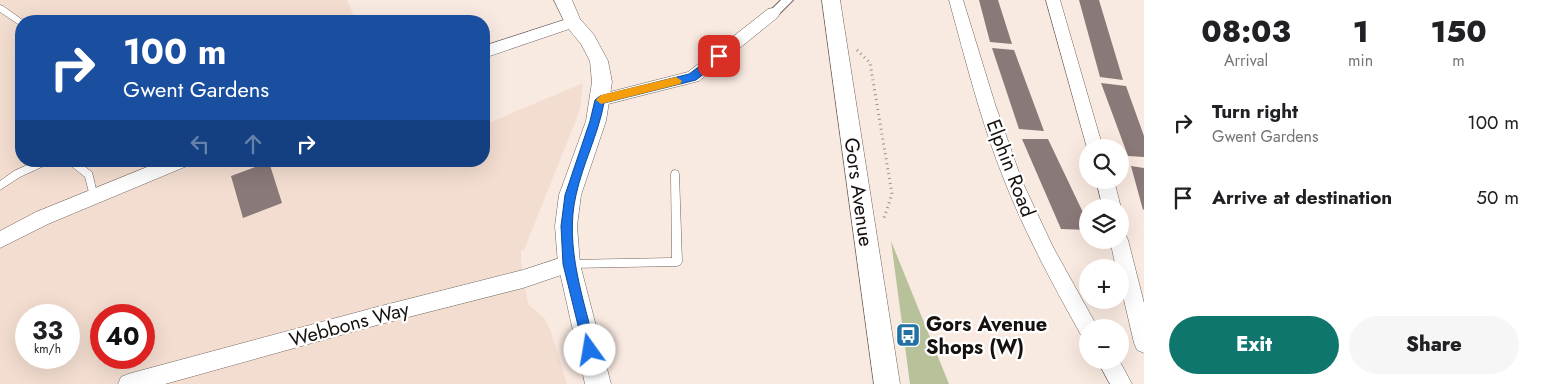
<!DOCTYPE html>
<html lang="en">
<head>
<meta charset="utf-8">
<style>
	:root { --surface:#fff; --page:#f6f6f6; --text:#202124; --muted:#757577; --accent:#0f766e }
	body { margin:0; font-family:Jost,sans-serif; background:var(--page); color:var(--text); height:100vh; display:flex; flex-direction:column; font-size:19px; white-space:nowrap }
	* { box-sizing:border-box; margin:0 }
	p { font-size:16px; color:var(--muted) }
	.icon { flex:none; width:28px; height:28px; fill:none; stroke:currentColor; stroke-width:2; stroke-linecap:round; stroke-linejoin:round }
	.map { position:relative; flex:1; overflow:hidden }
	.details { display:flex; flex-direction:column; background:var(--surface); width:400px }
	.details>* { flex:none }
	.hud { position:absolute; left:15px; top:15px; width:475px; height:152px; border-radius:20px; box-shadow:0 5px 20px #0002; background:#1a4fa0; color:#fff; overflow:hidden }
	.buttons { position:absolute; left:1079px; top:139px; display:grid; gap:10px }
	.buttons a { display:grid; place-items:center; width:50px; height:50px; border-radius:50%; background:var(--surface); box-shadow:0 5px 20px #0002; font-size:25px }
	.speed { position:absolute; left:15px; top:304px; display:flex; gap:10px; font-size:25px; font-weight:700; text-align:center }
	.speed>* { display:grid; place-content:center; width:65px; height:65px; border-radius:50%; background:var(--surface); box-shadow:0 5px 20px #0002; line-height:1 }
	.speed small { font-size:12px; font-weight:400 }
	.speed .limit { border:8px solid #d22; background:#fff; color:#111 }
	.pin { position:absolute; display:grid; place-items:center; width:42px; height:42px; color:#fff; margin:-21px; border-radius:10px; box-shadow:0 2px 8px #0006 }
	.me { position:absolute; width:55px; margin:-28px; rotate:347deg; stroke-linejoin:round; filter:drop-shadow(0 0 4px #0008) }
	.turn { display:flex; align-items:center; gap:18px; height:105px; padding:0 25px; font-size:22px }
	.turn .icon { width:65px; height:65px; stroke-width:2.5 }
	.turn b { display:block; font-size:35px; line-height:42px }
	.lanes { display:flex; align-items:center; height:48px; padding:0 25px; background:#0003; justify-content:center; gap:25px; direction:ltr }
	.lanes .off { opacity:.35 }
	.eta { display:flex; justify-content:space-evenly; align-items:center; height:85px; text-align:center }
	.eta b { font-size:30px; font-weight:800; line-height:35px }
	.action { display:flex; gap:10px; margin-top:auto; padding:10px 25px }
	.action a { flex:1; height:58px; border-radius:30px; background:var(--accent); color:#fff; font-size:20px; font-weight:800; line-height:58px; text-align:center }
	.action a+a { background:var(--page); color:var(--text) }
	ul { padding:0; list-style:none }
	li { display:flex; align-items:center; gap:15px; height:75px; padding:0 25px }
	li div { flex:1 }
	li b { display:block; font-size:19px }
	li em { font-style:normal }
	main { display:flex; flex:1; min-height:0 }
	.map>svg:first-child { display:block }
	.built { fill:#f3ddd0; fill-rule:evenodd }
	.green { fill:#b7c19a }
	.building { fill:#8a7979 }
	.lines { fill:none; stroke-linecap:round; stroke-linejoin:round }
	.service-casing { stroke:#70635b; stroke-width:1 }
	.pedestrian-casing { stroke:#70635b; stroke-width:2 }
	.minor-casing { stroke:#70635b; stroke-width:1 }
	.tertiary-casing { stroke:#70635b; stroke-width:1 }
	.path { stroke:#9a8f89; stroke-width:3; stroke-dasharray:1 4; stroke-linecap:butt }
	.service { fill:#fff; fill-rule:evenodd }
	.pedestrian { fill:#fff; fill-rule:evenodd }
	.minor { fill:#fff; fill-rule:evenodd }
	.tertiary { fill:#fff; fill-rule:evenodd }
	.route { fill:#1a73e8; stroke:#114b97 }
	.slow { fill:#f59e0b }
	.labels { text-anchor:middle; stroke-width:4.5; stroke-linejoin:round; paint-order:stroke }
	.street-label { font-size:20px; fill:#16110e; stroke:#fff }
	.poi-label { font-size:20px; font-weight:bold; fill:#16110e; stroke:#fff; text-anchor:start }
</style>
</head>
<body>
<main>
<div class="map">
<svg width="1144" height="384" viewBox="0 0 1144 384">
	<rect width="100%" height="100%" fill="#f9eae1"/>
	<path class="built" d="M0,0H347L356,21H21V161H484V125L583,83L580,110L524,250L521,251V260L528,304L545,319L551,332L567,384H0ZM26,315H69V358H26ZM101,315H144V358H101Z"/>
	<path class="green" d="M891,241L949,384H910Z"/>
	<path class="building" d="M979,0H998L1012,44L990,42Z
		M1079,0H1099L1123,80L1100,77Z
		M992,48L1014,50L1044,131L1019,129Z
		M1101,83L1126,86L1144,136V157L1128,156Z
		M1022,139H1048L1088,223V230L1061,229Z
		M269,162L282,203L243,218L231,176Z
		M1131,166L1144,168V209L1143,210Z"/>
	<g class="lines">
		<defs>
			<path id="service" d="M0,5L3,6L24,21H21V25L18,24L0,12Z
				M36,161H49L48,164L20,177L0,190V181L14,171Z
				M59,161H77L92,172L98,197L97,200L94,201L91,200L85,177L70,165L60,164Z
				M675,170L678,171L679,174L682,262L680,265L677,266L570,268L567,267L565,264L567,261L570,260L672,258L671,174L672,171Z"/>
			<path id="pedestrian" d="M781,0H793L777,16H769L768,13Z"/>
			<path id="minor" d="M949,0H963L995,104L1022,181L1053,247L1098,328H1088V337L1081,335C1053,285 1026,235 1005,182C981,123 966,61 949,0Z
				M1046,0H1060L1103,148H1088V150L1087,148Z
				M773,8L778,9L780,13L778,17L699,81L600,106L594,104L592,100L594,96L688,72L768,9Z
				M573,17L578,18L580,22L578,26L484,58V46Z
				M162,161H189L187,166L48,224L0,248V231L36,212Z
				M1096,180H1114L1121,208L1120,210V208H1103Z
				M1120,232L1125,234L1128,240L1144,303V353L1137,350L1134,343L1120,283V268H1116L1110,240H1120Z
				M569,255L576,258L578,264L576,270L523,288L377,325L165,384H118L121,377L128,374L377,307L523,270Z
				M1097,360H1119L1132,384H1110Z"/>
			<path id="tertiary" d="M554,0H572L580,19L594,35L608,61L612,82L606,121L581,195L577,226L580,264L611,384H585L558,264L555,226L559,195L586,121L592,82L590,61L581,44L567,27Z
				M822,0H840L900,384H874Z"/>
		</defs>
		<use href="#service" class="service-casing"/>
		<use href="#pedestrian" class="pedestrian-casing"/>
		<use href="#minor" class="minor-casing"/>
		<use href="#tertiary" class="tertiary-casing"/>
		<path class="path" d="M857,50L870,63L892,194L884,218"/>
		<use href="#service" class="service"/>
		<use href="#pedestrian" class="pedestrian"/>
		<use href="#minor" class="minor"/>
		<use href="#tertiary" class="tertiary"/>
	</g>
	<path class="route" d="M719,52L723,53V59L696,80L604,103C598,135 583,163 576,195C564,246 584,300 596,350L594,354L590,356L585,354L563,264L561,226L565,195L590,121L595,100L600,96L689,74Z"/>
	<path class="slow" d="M676,77L682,81L680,84L601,104L596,100L601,95Z"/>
	<defs>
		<symbol id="bus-square" viewBox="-11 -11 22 22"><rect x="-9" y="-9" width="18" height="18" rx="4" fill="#2271a3" stroke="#fff"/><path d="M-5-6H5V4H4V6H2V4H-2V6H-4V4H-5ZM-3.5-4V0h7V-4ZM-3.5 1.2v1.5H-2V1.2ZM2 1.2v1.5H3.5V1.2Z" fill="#fff"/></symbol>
	</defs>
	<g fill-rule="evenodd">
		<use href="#bus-square" x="894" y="321" width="28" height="28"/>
	</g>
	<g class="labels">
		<g class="street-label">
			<text transform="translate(1011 168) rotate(69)" y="7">Elphin Road</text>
			<text transform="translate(859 192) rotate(82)" y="7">Gors Avenue</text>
			<text transform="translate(349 324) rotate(-15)" y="7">Webbons Way</text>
		</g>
		<g class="poi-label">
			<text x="926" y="331">Gors Avenue<tspan x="926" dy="23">Shops (W)</tspan></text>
		</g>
	</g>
</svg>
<div class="buttons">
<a><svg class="icon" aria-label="search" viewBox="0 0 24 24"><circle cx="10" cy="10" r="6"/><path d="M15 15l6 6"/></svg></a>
<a><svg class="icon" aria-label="layers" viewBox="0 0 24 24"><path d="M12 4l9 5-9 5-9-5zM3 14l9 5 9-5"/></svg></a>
<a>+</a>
<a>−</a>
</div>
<div class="speed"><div>33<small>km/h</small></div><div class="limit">40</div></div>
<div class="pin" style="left:719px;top:56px;background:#d93025"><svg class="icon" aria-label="arrive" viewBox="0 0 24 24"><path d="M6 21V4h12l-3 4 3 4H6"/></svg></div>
<svg class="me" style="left:590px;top:350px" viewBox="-20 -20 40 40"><circle r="19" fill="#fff"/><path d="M0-13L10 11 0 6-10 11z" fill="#1a73e8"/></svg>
<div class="hud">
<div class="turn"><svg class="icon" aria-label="right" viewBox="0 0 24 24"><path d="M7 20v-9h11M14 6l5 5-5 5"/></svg><div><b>100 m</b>Gwent Gardens</div></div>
<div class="lanes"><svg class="icon off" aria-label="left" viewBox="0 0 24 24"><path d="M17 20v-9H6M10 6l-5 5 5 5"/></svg><svg class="icon off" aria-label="ahead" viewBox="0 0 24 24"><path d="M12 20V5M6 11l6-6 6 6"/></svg><svg class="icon" aria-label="right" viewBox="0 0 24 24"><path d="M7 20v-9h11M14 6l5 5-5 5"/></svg></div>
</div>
</div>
<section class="details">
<div class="eta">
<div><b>08:03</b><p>Arrival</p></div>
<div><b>1</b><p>min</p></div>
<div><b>150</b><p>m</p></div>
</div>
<ul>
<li><svg class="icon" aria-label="right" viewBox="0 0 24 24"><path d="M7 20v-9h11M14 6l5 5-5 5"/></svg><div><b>Turn right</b><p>Gwent Gardens</p></div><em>100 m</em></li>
<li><svg class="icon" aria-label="arrive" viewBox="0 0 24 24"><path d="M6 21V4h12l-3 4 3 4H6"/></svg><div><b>Arrive at destination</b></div><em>50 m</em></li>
</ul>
<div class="action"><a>Exit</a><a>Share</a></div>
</section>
</main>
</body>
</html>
